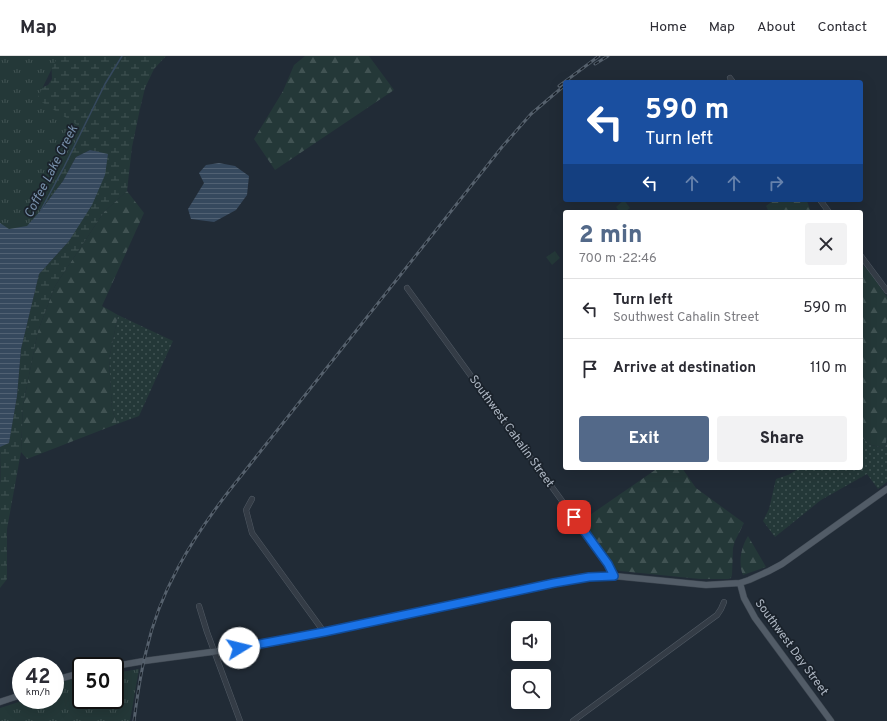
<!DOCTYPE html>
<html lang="en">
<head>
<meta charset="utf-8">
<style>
	:root { --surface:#fff; --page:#f2f2f3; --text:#2b2b33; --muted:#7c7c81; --line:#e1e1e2; --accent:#536989 }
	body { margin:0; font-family:Overpass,sans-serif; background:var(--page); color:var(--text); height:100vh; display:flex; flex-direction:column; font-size:15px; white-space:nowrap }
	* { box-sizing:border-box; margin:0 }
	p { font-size:13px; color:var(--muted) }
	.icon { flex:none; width:22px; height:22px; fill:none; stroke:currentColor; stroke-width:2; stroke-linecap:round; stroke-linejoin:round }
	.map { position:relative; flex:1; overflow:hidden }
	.panel { position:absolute; left:563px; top:154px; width:300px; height:260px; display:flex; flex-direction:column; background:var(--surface); border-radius:4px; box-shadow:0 4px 16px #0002 }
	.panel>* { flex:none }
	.guide { position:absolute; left:563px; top:24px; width:300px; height:122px; border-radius:4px; box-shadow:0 4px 16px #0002; background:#1a4fa0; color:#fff; overflow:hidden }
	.controls { position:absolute; left:511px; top:565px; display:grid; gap:8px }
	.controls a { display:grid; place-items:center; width:40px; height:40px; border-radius:4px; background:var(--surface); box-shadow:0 4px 16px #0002; font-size:20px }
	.speed { position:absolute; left:12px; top:601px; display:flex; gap:8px; font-size:20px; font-weight:700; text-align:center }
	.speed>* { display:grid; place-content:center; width:52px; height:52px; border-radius:50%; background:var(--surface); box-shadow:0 4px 16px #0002; line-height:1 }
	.speed small { font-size:10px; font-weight:400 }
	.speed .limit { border:2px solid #111; border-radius:6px; background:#fff; color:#111 }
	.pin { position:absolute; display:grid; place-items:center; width:34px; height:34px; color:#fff; margin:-17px; border-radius:8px; box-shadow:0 2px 6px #0006 }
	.me { position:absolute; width:44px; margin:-22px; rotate:81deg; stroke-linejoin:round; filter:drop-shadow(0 0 3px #0008) }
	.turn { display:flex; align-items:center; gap:14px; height:84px; padding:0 16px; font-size:18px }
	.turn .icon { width:52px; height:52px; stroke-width:2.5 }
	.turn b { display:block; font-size:28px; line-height:34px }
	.lanes { display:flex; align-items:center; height:38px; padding:0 16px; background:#0003; justify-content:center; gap:20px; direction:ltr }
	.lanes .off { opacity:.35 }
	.round { display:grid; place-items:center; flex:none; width:42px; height:42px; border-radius:4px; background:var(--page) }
	.headline { display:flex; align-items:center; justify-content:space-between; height:68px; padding:0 16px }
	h1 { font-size:24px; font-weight:800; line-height:30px; color:var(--accent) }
	.primary-button { display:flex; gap:8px; margin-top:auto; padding:8px 16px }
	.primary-button a { flex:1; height:46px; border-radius:4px; background:var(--accent); color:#fff; font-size:16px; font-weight:800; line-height:46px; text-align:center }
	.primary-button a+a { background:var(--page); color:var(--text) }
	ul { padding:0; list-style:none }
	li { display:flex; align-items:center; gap:12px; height:60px; padding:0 16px; border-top:1px solid var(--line) }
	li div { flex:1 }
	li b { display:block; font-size:15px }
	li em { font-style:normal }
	header { display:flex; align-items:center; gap:24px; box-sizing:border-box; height:56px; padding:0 20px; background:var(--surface); border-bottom:1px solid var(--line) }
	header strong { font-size:19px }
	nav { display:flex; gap:22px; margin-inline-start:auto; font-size:14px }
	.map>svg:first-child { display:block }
	.grass { fill:url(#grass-dots) }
	.forest { fill:url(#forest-firs) }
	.wetland { fill:url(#wetland-marsh) }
	.park { fill:url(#park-tufts) }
	.pitch { fill:#243838 }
	.water { fill:url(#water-rules) }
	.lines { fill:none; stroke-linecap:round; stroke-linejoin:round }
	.stream { stroke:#36495e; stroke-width:1.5 }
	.minor-casing { stroke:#515a64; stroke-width:6 }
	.major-casing { stroke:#3d4650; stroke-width:7 }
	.minor { stroke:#343c46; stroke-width:5 }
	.major { stroke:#525c67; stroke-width:6 }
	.rail-casing { stroke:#56616d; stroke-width:3 }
	.rail { stroke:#1a222b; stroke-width:1.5; stroke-dasharray:4.5; stroke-linecap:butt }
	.route-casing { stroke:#114b97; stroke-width:10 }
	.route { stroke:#1a73e8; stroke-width:7 }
	.labels { text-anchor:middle; stroke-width:3.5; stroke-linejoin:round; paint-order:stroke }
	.street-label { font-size:12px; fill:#aeb7c3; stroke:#1a222b }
	.water-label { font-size:13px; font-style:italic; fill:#778faa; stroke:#1a222b }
</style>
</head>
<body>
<header>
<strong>Map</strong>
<nav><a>Home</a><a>Map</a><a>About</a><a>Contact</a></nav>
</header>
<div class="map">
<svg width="887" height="665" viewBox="0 0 887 665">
	<defs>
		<pattern id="grass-dots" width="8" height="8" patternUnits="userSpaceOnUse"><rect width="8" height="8" fill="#243838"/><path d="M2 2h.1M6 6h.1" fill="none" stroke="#415353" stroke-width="1.8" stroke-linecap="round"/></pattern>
		<pattern id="forest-firs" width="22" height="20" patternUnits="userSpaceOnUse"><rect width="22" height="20" fill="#243838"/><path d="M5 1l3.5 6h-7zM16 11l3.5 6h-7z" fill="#415353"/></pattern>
		<pattern id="wetland-marsh" width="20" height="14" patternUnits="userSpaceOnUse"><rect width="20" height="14" fill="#243838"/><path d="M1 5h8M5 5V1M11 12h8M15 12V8" fill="none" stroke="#415353"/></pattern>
		<pattern id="park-tufts" width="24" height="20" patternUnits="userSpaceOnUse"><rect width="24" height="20" fill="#243838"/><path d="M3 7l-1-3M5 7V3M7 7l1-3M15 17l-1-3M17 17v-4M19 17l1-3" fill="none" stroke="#415353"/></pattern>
		<pattern id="water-rules" width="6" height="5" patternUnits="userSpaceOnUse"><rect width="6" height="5" fill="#36495e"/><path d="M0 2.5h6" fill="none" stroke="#516173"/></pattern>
	</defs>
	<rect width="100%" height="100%" fill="#212b36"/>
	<path class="grass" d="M118,259L173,285L139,360L117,368L112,353L109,303Z
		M887,379V426L878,433L867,418L821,444L775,481L763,465L769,453L776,423L788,419L800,412H861V381L871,389L885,392Z"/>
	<path class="forest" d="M305,0H369L394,34L275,114L254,83L283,35L294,9Z
		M127,135L144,157L102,250L118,259L109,303L112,353L117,368L27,403L21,396L23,349L38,275L55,230L104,156Z
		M774,144H808L807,145L811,156H769L766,150Z
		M861,209L865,211L870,216L887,241V379L885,392L871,389L861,381Z
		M658,412H682L696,432L744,467L735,485L733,492L732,519L731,522L728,523H700L620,515L615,513L587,473V461Z
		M748,480L766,511L743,519C738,507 741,491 748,480Z"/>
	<path class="wetland" d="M0,0L29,37L48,29L52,23L51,0H166L154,13L145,32L140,53L132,91L127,135L104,156L55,230L38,275L23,349L21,396L7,473V523L0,532V429C1,416 0,403 0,391L9,386L17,340L21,293L39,218L69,185L108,99L90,94L76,101L63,125L41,154Z"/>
	<path class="park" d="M0,0H58L37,43L82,72L57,125L34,166L0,248Z
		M139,613L135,636L130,665H0V652L25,644H55V633L56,632L55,631V626L81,622V644H115V617Z"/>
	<path class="pitch" d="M624,144L630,152L625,156H620L616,151Z
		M555,195L560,202L552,209L546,201Z"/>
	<path class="water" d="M90,94L108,98L105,119L92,149L69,185L39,218L21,293L17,340L9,387L0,391V167L9,173L27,170L41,154L63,125L76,101Z
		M219,107L235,110L249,120L247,139L236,154L214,166L191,163L188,153L204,127L199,117L206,109Z"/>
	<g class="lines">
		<path class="stream" d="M41,154L64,111L105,28L122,0"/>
		<defs>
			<path id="minor" d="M730,22L733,26
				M820,144L829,156
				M861,200L887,235
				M407,232L608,508L614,520
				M252,443L246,454L252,477L324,576
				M199,550L207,576L240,665
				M573,665L717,559L721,553L724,546"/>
			<path id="major" d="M740,527L744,542L755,562L831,665
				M115,610L144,605L249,591L293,583L577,523L600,521L614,520L706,529L740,527L749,524L769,515L782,508L887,433
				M55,624L81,617
				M0,646L21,639"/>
		</defs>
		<use href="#minor" class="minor-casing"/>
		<use href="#major" class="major-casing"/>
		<use href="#minor" class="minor"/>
		<use href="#major" class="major"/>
		<defs>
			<path id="rail" d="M595,8L608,0
				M559,30L599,0
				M134,665C137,642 140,619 146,596C159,536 191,484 229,435L502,91L531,58L565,29"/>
		</defs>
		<use href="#rail" class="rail-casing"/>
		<use href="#rail" class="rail"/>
	</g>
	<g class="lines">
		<defs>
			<path id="route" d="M239,592L324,576L554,527L589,521L614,520L608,508L574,461"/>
		</defs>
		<use href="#route" class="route-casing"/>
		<use href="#route" class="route"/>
	</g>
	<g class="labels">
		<g class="street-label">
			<text transform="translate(512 375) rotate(54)" y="4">Southwest Cahalin Street</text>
			<text transform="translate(792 591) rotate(54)" y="4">Southwest Day Street</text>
		</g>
		<g class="water-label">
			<text transform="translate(50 115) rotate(-63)" y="5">Coffee Lake Creek</text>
		</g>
	</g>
</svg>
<div class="controls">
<a><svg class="icon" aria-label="sound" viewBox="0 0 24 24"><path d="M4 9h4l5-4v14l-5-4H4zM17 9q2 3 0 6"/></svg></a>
<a><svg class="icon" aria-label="search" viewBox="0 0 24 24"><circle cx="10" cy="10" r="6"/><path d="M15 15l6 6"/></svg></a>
</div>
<div class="speed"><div>42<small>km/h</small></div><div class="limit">50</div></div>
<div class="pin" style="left:574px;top:461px;background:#d93025"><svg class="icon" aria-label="arrive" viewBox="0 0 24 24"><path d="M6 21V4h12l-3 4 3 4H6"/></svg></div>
<svg class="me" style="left:239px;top:592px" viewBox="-20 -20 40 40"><circle r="19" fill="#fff"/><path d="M0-13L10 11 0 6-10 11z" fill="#1a73e8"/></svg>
<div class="guide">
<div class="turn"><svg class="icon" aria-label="left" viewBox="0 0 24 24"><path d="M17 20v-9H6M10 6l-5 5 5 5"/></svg><div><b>590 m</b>Turn left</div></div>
<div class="lanes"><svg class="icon" aria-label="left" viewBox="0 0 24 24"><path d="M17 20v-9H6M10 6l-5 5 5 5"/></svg><svg class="icon off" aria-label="ahead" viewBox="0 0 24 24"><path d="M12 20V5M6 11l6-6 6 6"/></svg><svg class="icon off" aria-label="ahead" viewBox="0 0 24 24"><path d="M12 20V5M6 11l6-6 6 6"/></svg><svg class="icon off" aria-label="right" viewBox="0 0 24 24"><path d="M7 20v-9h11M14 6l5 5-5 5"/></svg></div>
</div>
<section class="panel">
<div class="headline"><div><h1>2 min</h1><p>700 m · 22:46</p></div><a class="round"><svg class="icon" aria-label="close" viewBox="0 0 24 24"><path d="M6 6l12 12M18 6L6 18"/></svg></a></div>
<ul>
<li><svg class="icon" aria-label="left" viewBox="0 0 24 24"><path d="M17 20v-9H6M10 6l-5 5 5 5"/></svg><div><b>Turn left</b><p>Southwest Cahalin Street</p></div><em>590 m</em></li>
<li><svg class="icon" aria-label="arrive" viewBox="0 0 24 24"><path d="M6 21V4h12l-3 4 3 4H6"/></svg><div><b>Arrive at destination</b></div><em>110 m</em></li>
</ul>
<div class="primary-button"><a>Exit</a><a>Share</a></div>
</section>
</div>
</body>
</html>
